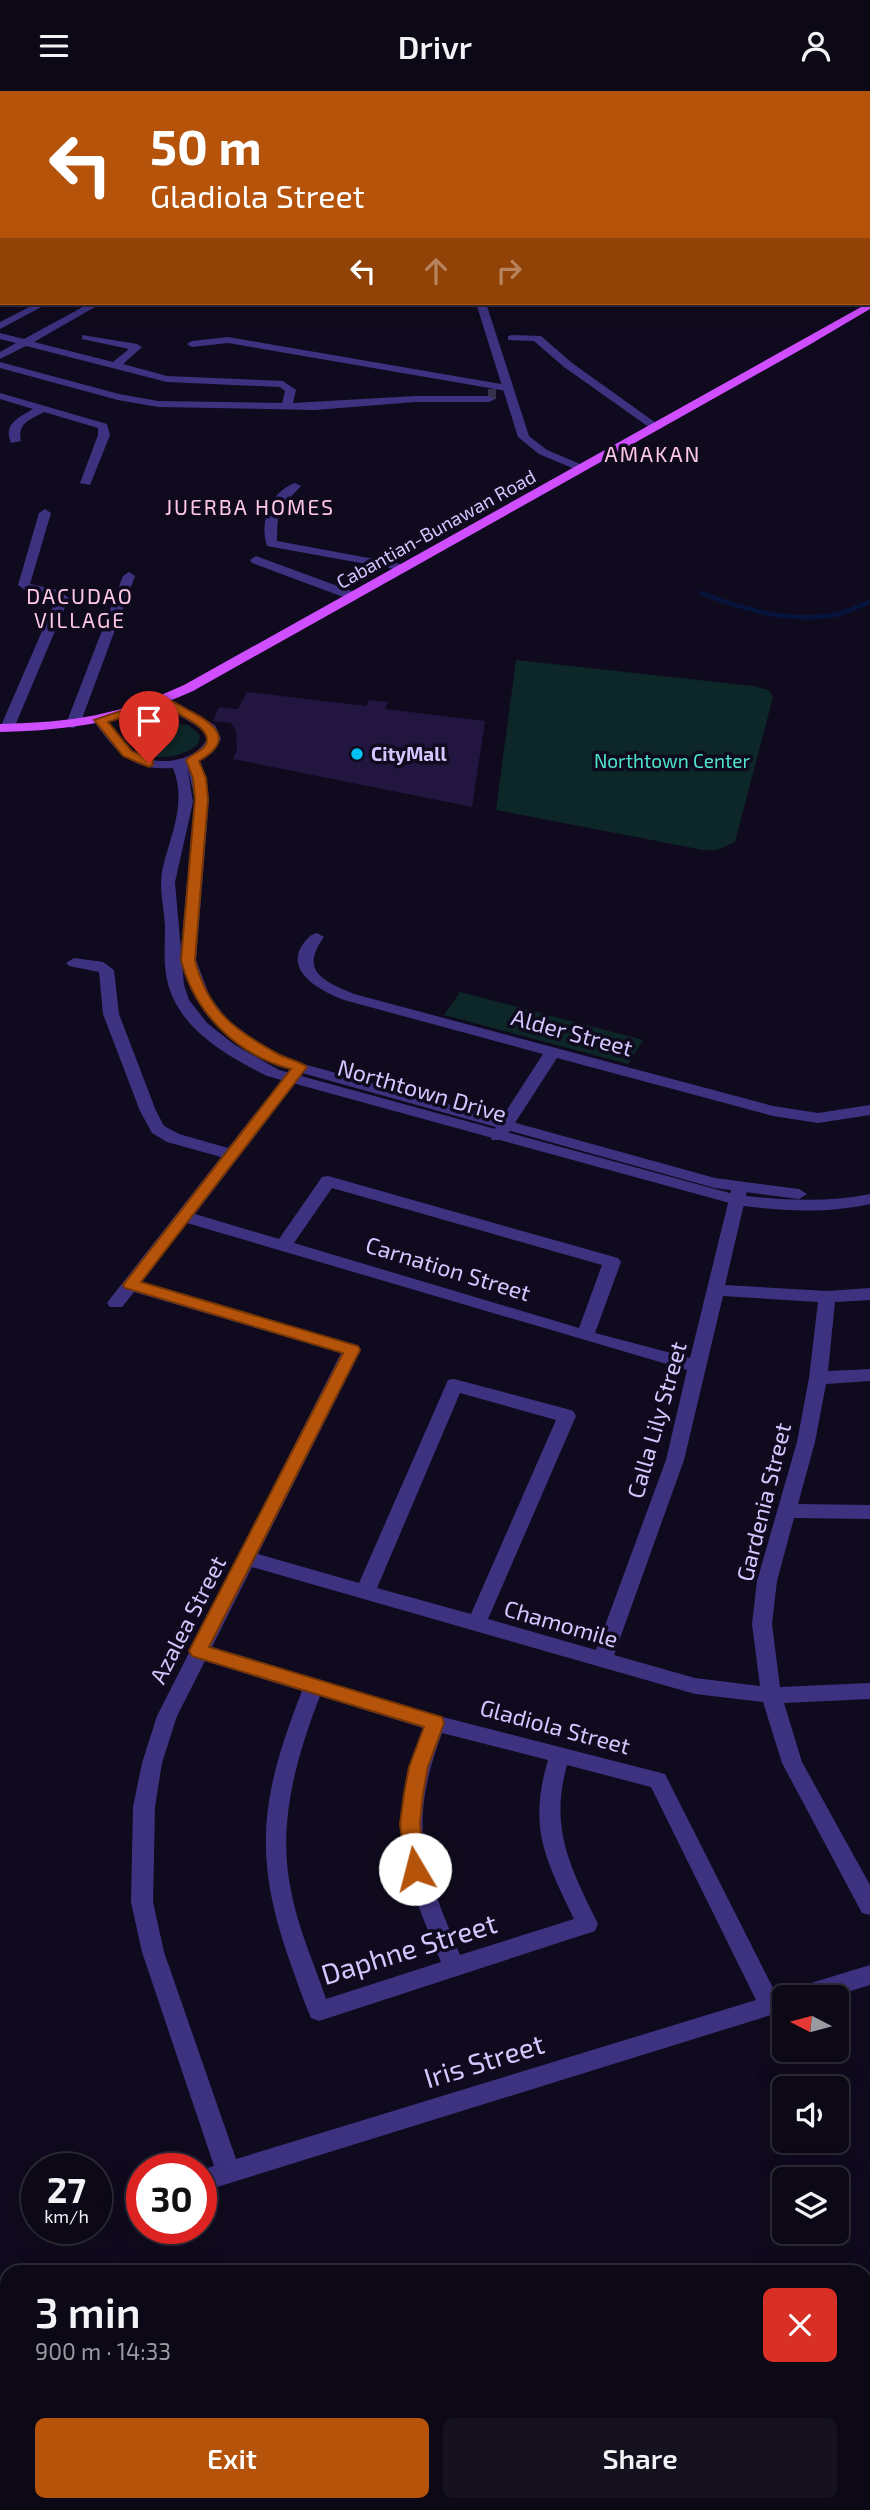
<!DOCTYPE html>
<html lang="en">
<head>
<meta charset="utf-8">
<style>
	:root { --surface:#0c0816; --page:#15111f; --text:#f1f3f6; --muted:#9a9aa1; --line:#2c2935; --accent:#b45309 }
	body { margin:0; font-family:"Exo 2",sans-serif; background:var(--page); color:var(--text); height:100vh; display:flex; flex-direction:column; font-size:26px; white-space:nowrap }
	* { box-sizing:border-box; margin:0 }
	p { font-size:23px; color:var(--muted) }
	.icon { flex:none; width:38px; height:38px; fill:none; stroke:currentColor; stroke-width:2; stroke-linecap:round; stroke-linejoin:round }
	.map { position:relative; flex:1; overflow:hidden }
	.drawer { position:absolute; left:0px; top:2174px; width:872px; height:247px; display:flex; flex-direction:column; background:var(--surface); border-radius:21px 21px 0 0; box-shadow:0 7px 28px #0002,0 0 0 2px var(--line) }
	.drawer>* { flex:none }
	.top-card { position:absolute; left:0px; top:0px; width:872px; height:214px; box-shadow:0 7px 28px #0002,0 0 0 2px var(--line); background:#b45309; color:#fff; overflow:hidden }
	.needle { width:46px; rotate:276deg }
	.controls { position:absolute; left:772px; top:1894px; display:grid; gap:14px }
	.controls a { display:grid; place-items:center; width:77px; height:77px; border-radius:10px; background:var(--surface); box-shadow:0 7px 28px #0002,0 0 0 2px var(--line); font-size:35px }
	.speed { position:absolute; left:21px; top:2062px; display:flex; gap:14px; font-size:35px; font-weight:700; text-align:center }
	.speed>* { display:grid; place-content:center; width:91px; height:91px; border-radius:50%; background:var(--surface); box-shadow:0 7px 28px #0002,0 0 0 2px var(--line); line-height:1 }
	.speed small { font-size:18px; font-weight:400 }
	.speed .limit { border:10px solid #d22; background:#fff; color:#111 }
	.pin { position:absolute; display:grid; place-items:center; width:60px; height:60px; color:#fff; margin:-72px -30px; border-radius:50% 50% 50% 0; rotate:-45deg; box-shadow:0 0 7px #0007 }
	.pin .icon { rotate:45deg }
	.me { position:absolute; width:77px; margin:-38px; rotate:352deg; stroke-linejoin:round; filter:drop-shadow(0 0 5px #0008) }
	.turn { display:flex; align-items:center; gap:24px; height:147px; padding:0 35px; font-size:32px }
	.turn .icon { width:91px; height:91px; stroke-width:2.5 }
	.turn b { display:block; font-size:49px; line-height:60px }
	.lanes { display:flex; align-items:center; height:66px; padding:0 35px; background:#0003; justify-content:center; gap:35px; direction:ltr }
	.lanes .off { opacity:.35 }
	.round { display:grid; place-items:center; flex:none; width:74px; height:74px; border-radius:10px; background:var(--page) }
	.overview { display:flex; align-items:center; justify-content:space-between; height:119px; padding:0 35px }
	h1 { font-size:42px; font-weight:600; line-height:52px }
	.primary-button { display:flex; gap:14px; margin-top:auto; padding:14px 35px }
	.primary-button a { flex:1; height:80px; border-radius:10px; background:var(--accent); color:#fff; font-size:28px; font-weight:600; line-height:80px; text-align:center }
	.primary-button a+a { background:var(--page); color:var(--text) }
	header { display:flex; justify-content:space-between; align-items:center; height:91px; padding:0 35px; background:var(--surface); font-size:32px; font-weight:600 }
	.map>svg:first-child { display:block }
	.green { fill:#0d2628 }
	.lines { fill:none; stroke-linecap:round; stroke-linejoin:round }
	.stream { stroke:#06143c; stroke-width:4.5 }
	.building { fill:#221540 }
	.minor-tunnel { stroke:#37304b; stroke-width:10; stroke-dasharray:10 5; stroke-linecap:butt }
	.minor { fill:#3d3280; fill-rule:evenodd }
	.tertiary { fill:#3d3280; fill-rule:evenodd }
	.primary { fill:#cf4eff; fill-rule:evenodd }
	.route { fill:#b45309; stroke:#753606; stroke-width:2 }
	.poi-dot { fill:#00c1f2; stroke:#100a1e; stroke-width:2.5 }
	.labels { text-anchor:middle; stroke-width:7; stroke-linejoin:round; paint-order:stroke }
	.far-street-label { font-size:19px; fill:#d3c7ff; stroke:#100a1e }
	.far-poi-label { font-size:19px; font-weight:bold; fill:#d3c7ff; stroke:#100a1e; text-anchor:start }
	.far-park-label { font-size:19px; fill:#4ce6cf; stroke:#100a1e }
	.far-quarter-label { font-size:21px; letter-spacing:2px; fill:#ffc9e6; stroke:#100a1e }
	.far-neighbourhood-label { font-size:21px; letter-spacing:2px; fill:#ffc9e6; stroke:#100a1e }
	.street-label { font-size:23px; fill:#d3c7ff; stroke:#100a1e }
	.near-street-label { font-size:28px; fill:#d3c7ff; stroke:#100a1e }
</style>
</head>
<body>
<header><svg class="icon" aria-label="menu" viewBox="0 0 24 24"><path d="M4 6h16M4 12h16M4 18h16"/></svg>Drivr<svg class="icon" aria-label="person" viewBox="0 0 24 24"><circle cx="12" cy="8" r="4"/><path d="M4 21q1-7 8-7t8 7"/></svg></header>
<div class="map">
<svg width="870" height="2419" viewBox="0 0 870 2419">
	<rect width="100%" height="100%" fill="#100a1e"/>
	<path class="green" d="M516,569L753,595L769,599L773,606L735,751L717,759H703L496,719Z
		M166,632L188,634L200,644L199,652C185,668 141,674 135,649L145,637Z
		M460,901L643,949L628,973L444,924Z"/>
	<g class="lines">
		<path class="stream" d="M701,502C742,518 789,532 834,524C846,522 858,515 870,511"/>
	</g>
	<path class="building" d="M247,601L366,615L369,609L388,611L385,618L485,630L472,716L233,668L237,658L236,640L231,632L213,630L219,616L238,618Z"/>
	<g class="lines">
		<path class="minor-tunnel" d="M488,303H496"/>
		<path class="minor" d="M106,0H115L105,2Z
			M212,0H225L211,2Z
			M859,0H867V2H859Z
			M0,13H2V19H0Z
			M0,161H2V168L0,167Z
			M0,178H2L0,185Z
			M0,200H2L0,207Z
			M37,212H49L0,238V231Z
			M90,212H102L34,251L113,271L129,258L82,248V244L137,253L142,256L123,273L167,285L283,290L296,299L293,312L415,305H489L495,308L489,311H415L315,319L158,316L118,309L0,277V271L119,303L158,310L282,312L285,300L280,296L167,291L26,255L0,268V261L16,252L0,248V242L24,248Z
			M512,244L541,245L572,272L663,337L653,339L564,276L534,250L508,249V245Z
			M228,246L507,294L512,297L507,300L228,252L192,256L187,253L192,250Z
			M0,302L107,333L110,344L90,394L80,392L98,344V337L44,321C30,329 17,332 21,350L11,352C3,333 18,327 33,318L0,308Z
			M295,392L301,395C278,420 278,414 277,450L401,473L407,477L405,480L267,455C259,430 270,401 295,392Z
			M45,418L51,422L30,493L58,499L69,507L14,637L7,641L0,637L56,508L29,502L18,494L39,422Z
			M256,465L354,501L356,504L350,508L346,507L252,472L250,469Z
			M129,481L135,485L80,633L73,637L68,636L66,633L123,485Z
			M317,842L324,846C299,880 323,890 354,903L773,1015L818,1022L870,1014V1024L818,1032L773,1025L557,967L504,1049H492L490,1045L543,963L344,909C324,901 286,883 301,856C305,850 310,843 317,842Z
			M74,867L103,871L114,879L119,923L156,1020L164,1035L179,1043L228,1057L294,973L300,971L308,976L195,1123L279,1148L322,1086L328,1085L618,1167L621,1171L595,1242L690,1267L732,1096L740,1091L748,1096L725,1194L827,1200L870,1197V1209L835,1211L828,1280L870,1278V1290L826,1293L815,1351L798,1413L870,1414V1428L794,1427L777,1490L772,1533L780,1596L870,1592V1608L784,1612L802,1671L870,1794V1824L862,1822L782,1672L763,1611L695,1603L252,1476L212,1556L435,1624L665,1683L776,1903L789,1902L798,1896L870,1874V1894L831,1906H784V1920L201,2101V2079L214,2075L142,1861L131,1811L133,1716L142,1672L157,1625L341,1262L134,1201L122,1216H110L107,1212L110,1208L221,1066L167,1051L152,1042L140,1020L103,923L99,881L69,875L66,872ZM332,1097L602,1174L579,1237L294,1152ZM187,1132L687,1279L666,1369L596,1559L488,1528L576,1325L573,1320L567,1318L454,1288L448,1289L359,1492L258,1463L361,1259L358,1255L142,1191ZM723,1205L818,1211L809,1287L797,1351L757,1490L752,1533L760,1595L695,1587L614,1564L684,1369ZM460,1302L556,1329L471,1523L377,1497ZM205,1570L302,1600C261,1705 252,1763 290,1871C297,1890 303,1909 311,1927L319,1930L595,1840L598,1833C571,1777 549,1738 567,1674L651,1696L756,1909L236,2068L164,1861L153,1811L155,1716L162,1672L177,1625ZM320,1605L423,1637C384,1741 401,1773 441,1871L326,1908C314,1872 298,1837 291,1800C277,1733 296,1667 320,1605ZM442,1642L548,1669C528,1737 545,1767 574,1828L460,1864C423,1776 407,1736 442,1642Z"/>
		<path class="tertiary" d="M32,0H42L43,2H33Z
			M476,212H486L529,345L547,359L585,375V379H577L539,363L518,346Z
			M162,605L215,634L221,648L213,661L199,670L206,687L209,708L196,869L210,906L228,929L255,949L289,969L715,1087L799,1098L807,1103L799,1108L715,1097L277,975L244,956L217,935L195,906L180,869L195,708L187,675L193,711L175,791L184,894L189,909L207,932L235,954L279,979L737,1104C782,1109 825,1112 870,1103V1113C825,1123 782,1120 737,1114L267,985C228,965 181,940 168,893C163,875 165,854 165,835C164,815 158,796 163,776C171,743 187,711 173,677C131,680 116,661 93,629L95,626H105C113,638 122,651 133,660C155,677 194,672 207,648L204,639L157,612V606Z"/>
		<path class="primary" d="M870,211V218L809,254L193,600C124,631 75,639 0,641V633C74,631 116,625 184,594Z"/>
	</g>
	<path class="route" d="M162,606C172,609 182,616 192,621C220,636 232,651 199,670L206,687L208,708L195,869C208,920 234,939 278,963C287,968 300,970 307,976L141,1191L358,1255L360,1259L209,1556L442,1626L444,1632L428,1676L423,1703L420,1733L425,1778L422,1784L415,1786L409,1784L406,1778L400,1733L404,1703L409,1676L424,1636L198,1567L192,1565L189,1560L343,1262L125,1197L123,1194L291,978C237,964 195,923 181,869L195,708L193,687L186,669C191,664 199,661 204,656C219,638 173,621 161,614L108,631L132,660L153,669V674L149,676L123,665L94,629Z"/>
	<circle class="poi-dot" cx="357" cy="663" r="7"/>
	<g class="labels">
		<g class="far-street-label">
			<text transform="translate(436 438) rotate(-29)" y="7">Cabantian-Bunawan Road</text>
		</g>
		<g class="far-poi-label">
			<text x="371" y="670">CityMall</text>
		</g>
		<g class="far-park-label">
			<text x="672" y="677">Northtown Center</text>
		</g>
		<g class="far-quarter-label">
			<text x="653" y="371">AMAKAN</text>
		</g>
		<g class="far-neighbourhood-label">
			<text x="250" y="424">JUERBA HOMES</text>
			<text x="80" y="513">DACUDAO<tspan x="80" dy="24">VILLAGE</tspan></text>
		</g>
		<g class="street-label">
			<text transform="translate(572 942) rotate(15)" y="8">Alder Street</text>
			<text transform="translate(422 1000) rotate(16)" y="8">Northtown Drive</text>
			<text transform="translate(448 1178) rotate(17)" y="8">Carnation Street</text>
			<text transform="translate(657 1329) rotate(-74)" y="8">Calla Lily Street</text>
			<text transform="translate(764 1411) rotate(-76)" y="8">Gardenia Street</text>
			<text transform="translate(188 1529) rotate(-63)" y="8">Azalea Street</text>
			<text transform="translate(561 1533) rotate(16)" y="8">Chamomile</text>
			<text transform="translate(555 1636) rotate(15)" y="8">Gladiola Street</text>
		</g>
		<g class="near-street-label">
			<text transform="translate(409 1858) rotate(-17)" y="10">Daphne Street</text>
			<text transform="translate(484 1970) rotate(-17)" y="10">Iris Street</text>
		</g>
	</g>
</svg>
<div class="controls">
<a><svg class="needle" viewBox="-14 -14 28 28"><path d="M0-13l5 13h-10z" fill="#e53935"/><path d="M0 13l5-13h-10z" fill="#9a9aa1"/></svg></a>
<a><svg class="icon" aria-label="sound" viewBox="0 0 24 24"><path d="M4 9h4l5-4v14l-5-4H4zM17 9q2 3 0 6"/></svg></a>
<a><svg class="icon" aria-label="layers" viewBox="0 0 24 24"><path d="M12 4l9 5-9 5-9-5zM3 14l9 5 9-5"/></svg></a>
</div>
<div class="speed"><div>27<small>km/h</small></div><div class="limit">30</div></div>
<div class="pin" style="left:149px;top:672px;background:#d93025"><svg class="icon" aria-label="arrive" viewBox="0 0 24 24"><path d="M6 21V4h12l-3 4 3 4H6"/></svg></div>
<svg class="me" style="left:415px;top:1778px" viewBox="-20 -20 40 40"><circle r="19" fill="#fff"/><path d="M0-13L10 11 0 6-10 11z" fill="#b45309"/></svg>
<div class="top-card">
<div class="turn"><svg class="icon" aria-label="left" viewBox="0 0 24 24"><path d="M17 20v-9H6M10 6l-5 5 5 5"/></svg><div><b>50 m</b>Gladiola Street</div></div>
<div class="lanes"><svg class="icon" aria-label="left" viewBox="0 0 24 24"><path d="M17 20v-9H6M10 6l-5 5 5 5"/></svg><svg class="icon off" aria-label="ahead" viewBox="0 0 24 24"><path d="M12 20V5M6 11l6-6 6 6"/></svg><svg class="icon off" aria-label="right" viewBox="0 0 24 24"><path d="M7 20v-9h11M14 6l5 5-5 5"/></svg></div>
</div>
<section class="drawer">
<div class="overview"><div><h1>3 min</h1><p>900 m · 14:33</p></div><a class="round" style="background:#d93025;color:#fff"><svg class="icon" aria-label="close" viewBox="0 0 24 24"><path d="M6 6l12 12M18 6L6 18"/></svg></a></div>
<div class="primary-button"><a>Exit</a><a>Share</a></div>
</section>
</div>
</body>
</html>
